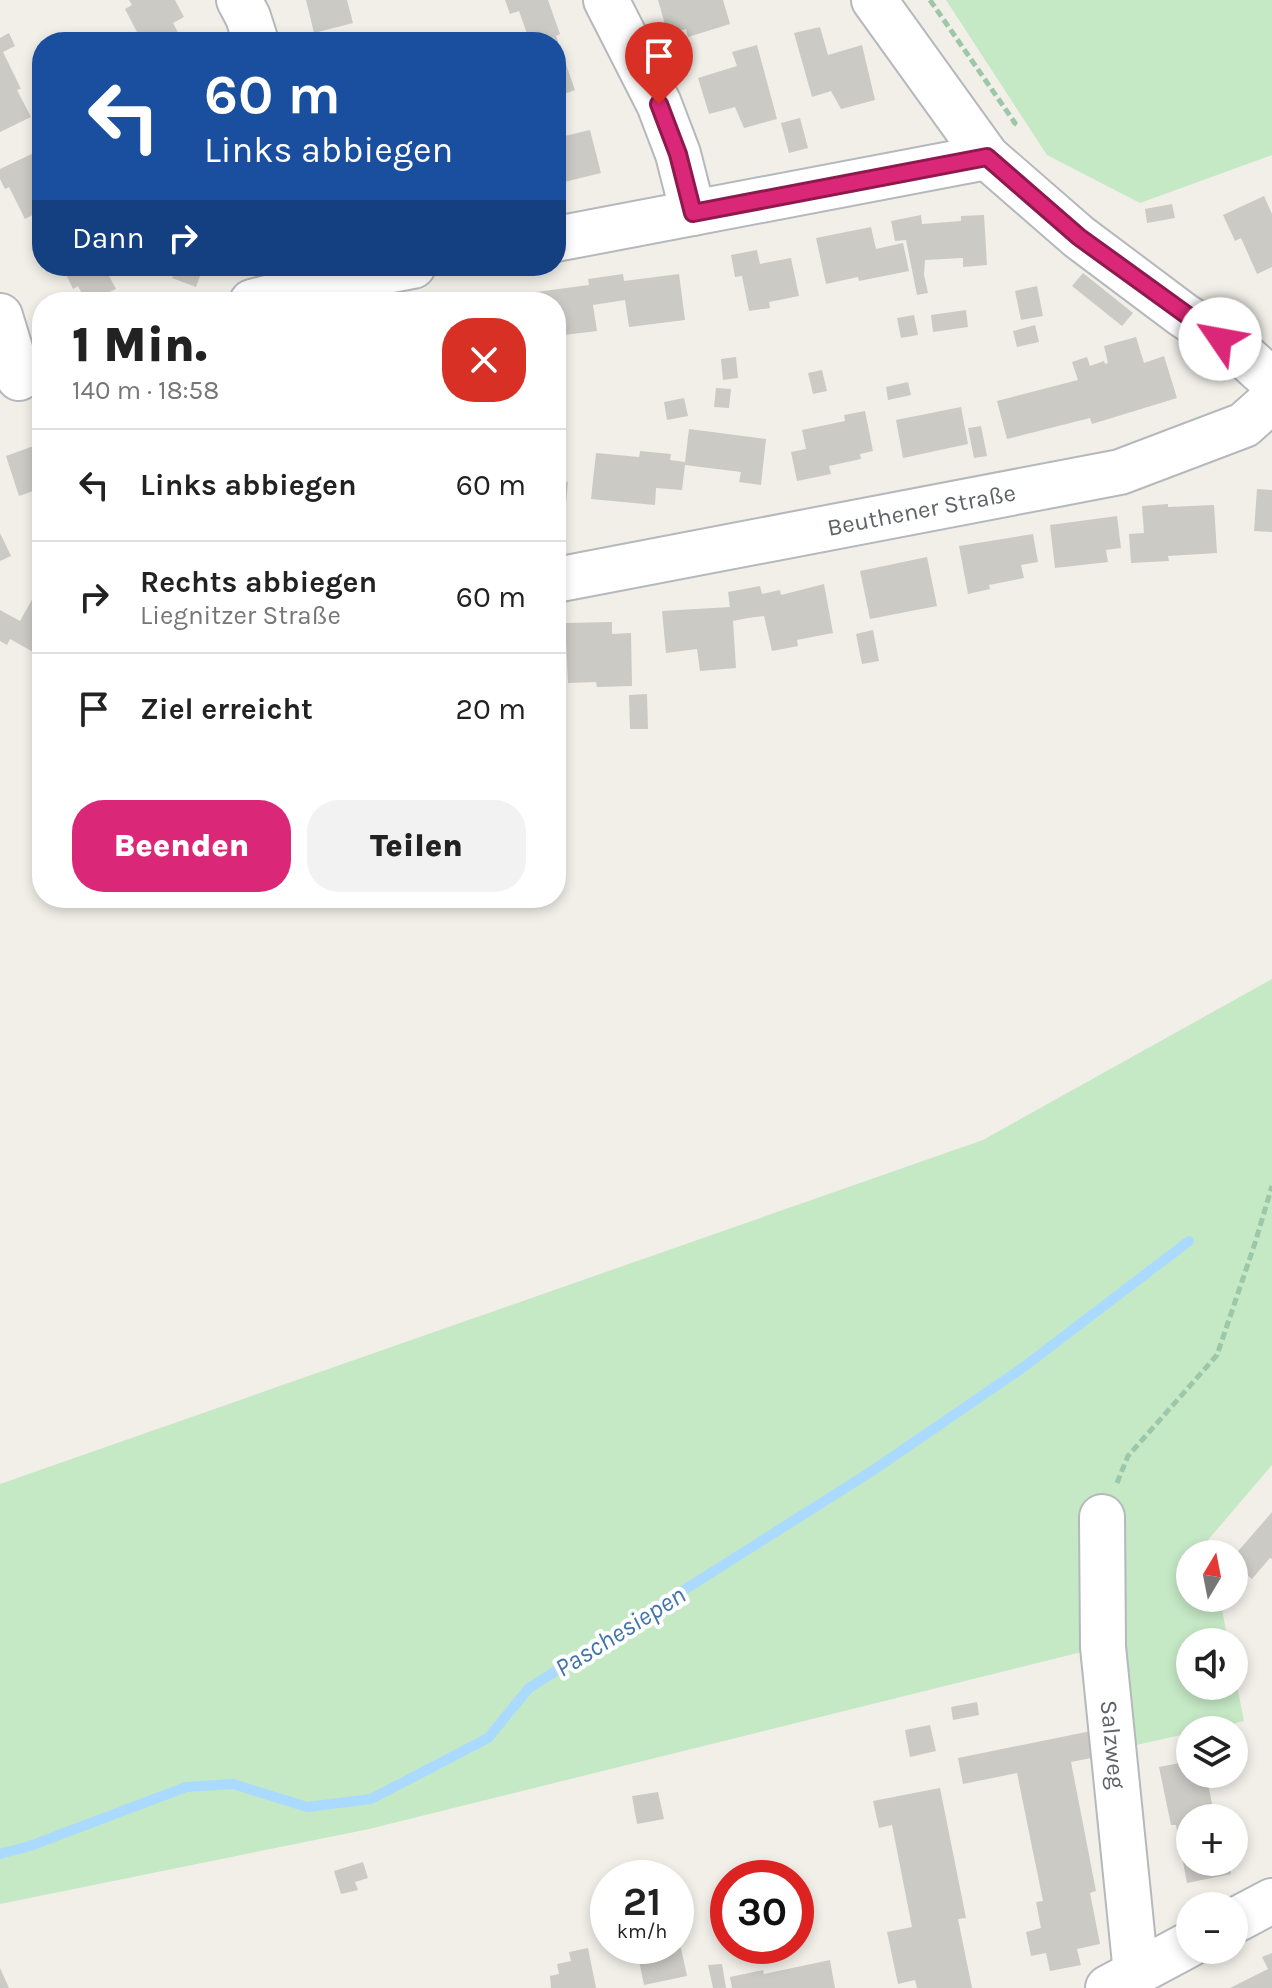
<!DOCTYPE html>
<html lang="de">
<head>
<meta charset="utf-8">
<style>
	:root { --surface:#fff; --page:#f2f2f2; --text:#222; --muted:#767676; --line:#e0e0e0; --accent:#db2777 }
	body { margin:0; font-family:Karla,sans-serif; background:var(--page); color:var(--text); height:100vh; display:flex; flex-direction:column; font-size:30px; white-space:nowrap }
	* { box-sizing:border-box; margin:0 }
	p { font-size:26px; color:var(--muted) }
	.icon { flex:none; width:44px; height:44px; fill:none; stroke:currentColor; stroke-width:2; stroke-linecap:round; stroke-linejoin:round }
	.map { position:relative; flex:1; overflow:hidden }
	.details { position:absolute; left:32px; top:292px; width:534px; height:616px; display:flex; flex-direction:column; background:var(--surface); border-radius:32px; box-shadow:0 4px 12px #0003 }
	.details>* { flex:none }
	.guide { position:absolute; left:32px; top:32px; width:534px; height:244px; border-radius:32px; box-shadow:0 4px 12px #0003; background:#1a4fa0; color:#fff; overflow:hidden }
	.needle { width:52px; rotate:10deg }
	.controls { position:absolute; left:1176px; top:1540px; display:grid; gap:16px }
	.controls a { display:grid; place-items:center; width:72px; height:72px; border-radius:50%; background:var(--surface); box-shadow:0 4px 12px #0003; font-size:40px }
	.speed { position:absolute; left:590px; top:1860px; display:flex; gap:16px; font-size:40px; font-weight:700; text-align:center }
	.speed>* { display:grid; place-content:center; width:104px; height:104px; border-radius:50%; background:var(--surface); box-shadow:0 4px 12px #0003; line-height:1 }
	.speed small { font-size:20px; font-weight:400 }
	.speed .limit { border:12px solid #d22; background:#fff; color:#111 }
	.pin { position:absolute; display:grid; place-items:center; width:68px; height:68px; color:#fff; margin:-82px -34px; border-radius:50% 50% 50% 0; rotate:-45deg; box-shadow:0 0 8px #0007 }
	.pin .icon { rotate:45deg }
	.me { position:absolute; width:88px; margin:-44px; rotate:303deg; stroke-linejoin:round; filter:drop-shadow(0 0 6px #0008) }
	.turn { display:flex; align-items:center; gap:28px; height:168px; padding:0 40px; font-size:36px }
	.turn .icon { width:104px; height:104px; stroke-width:2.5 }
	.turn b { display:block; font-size:56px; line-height:68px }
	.then { display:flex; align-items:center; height:76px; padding:0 40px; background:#0003; gap:16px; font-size:30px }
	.round { display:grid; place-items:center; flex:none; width:84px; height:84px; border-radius:32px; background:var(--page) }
	.overview { display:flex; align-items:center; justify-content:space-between; height:136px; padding:0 40px }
	h1 { font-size:48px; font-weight:800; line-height:60px }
	.button { display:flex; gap:16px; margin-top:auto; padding:16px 40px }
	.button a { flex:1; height:92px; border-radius:32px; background:var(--accent); color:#fff; font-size:32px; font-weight:800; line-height:92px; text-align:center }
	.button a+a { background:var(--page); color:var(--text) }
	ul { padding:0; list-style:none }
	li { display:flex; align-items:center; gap:24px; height:112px; padding:0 40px; border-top:2px solid var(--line) }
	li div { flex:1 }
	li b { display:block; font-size:30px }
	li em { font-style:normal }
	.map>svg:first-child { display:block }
	.green { fill:#c5e8c5 }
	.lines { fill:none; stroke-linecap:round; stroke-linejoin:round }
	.stream { stroke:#aadaff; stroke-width:10 }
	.building { fill:#cccac5 }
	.minor-casing { stroke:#b5b8bc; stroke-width:48 }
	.path { stroke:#9cc7a9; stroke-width:5; stroke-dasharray:8 4; stroke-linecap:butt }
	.minor { stroke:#fff; stroke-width:44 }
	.route-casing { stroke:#8e194d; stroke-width:20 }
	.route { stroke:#db2777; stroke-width:14 }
	.labels { text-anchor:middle; stroke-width:8; stroke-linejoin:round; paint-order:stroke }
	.street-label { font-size:24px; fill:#5f6368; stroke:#fff }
	.water-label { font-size:26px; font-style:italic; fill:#4174aa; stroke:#fff }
</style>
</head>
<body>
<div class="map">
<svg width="1272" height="1988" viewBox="0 0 1272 1988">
	<rect width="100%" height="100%" fill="#f1efe8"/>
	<path class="green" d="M946,0H1272V155L1140,203L1047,155Z
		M1272,979V1465L1208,1540L1211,1554H1190V1598H1220L1228,1642H1190V1686H1234V1671L1244,1721L1205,1730H1190V1733L1114,1750L1102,1647L369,1829L0,1904V1484L983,1140Z"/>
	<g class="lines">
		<path class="stream" d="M0,1854L30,1846L186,1787L233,1784L307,1807L371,1799L488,1738L529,1688L872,1471L1021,1369L1189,1241"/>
	</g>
	<path class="building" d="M129,0H175L184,17L173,23L183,42H148L145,36L140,38L125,9L132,5Z
		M306,0H347L353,23L314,33Z
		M505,0H548L560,34L556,36L575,90L556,97V42H530L519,11L510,14Z
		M658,0H723L730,24L688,37L686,29L668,35Z
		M820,27L828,55L862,45L875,100L841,109L831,91L812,97L794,33Z
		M9,33L15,46L3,52L21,89L17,90L31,117L0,132V38Z
		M757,45L777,119L744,128L735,107L709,114L698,78L737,66L732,52Z
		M800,118L808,148L789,153L781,123Z
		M590,130L601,173L556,184V138Z
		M38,151L42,159V220L38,212L25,219L9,187L5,189L0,179V169Z
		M1264,196L1272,214V267L1257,274L1241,238L1235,241L1223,215Z
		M1172,204L1175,218L1147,223L1145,209Z
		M921,215L922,224L961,221V216L984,215L987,265L963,267V258L925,260L924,275L928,293L917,295L906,240L895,241L891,221Z
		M871,227L876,249L903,243L909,271L859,281L858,277L826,284L816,238Z
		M757,250L760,264L791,258L799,296L769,302L770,308L749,311L742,276L735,277L731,255Z
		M62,266H111L112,269L107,272L116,289L86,302L78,286L73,289Z
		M177,267L200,276L196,287L172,278Z
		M1083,273L1133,313L1122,326L1072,286Z
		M623,274L624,281L679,274L685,320L629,327L625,300L593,305L597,331L556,336V302H537L536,292L589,285L588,279Z
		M1037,286L1043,316L1021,320L1015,291Z
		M966,310L968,327L933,332L931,315Z
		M914,315L918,335L901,338L897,318Z
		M1035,325L1039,342L1017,347L1013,331Z
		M1136,337L1144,363L1164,356L1177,398L1092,424L1090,418L1007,439L997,401L1078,380L1072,362L1087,357L1090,366L1104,361L1105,364L1108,363L1104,346Z
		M736,357L738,378L723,380L721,359Z
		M822,370L827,391L813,394L808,373Z
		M908,382L911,395L888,400L886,387Z
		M716,388L731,389L729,408L714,407Z
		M684,398L688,416L667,420L664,402Z
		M961,407L968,444L903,458L896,420Z
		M865,411L873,451L860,454L861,459L829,466L831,474L797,481L791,452L806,449L802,430L845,421L844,415Z
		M981,426L987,456L974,458L968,428Z
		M689,429L766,439L761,485L739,482L741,472L685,465L682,490L656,488L655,505L591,499L596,453L639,457L640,451L671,454L670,460L685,462Z
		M42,443V488L19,496L6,456Z
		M556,480L568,482L564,526L556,525Z
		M1257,489L1272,490V532L1254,531Z
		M1168,504V507L1214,505L1217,553L1168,556L1169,561L1131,563L1129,534L1144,533L1142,506Z
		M1117,516L1121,548L1106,550L1108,562L1055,568L1050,525Z
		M0,533L11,556L0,561Z
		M1033,534L1038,562L1021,565L1024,578L989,585L990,589L968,594L959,546Z
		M927,557L937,606L870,619L860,571Z
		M824,584L833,633L797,640L798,646L772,651L764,616L748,618L733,621L736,668L700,671L697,649L666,653L662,611L730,607L728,592L760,586L762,594L780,590L781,595Z
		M34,596L42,600V657L10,639L7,645L0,641V610L20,621Z
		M612,622V634L631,633L632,686L597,687L596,682L568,683L565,623Z
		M873,630L879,661L862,664L856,634Z
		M647,694L648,729H630L629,695Z
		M1272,1512V1559L1270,1558L1252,1579L1234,1564V1556Z
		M977,1702L979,1715L953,1720L951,1707Z
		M930,1725L936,1751L910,1757L905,1730Z
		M1091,1731L1096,1757L1071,1762L1096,1891L1090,1893L1100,1944L1077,1949L1081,1965L1050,1971L1046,1953L1031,1956L1026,1932L1041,1928L1036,1902L1043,1901L1017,1773L963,1784L958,1758Z
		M1190,1761V1774H1206L1215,1818H1190V1862H1228L1231,1874L1187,1883L1176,1825H1171L1159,1767Z
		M940,1788L966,1918L958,1919L972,1988H917L915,1980L898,1984L887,1932L912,1927L892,1825L879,1828L873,1801Z
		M658,1792L664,1819L637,1824L632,1796Z
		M363,1862L368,1878L355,1882L358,1890L341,1894L334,1871Z
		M642,1946L681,1948L687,1976L644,1985L638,1956L644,1955Z
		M588,1948L596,1988H551L550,1976L559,1974L557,1964L571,1961L569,1952Z
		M1272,1953V1988H1230L1268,1969L1262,1957Z
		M830,1960L835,1988H732L730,1977L763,1970L764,1974Z
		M722,1964L726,1988H713L708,1965Z
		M0,1968L9,1988H0Z"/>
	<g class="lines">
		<defs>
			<g id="minor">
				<path d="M239,0L248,17L256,42"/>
				<path d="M606,0L659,104L678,154L693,213"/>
				<path d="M874,0L987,157L1079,237L1183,315L1238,350L1272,381"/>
				<path d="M556,239L987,157"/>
				<path d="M252,302L318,284L413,266"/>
				<path d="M0,316L19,378"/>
				<path id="s1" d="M556,580L1120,472L1244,425L1272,400"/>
				<path id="s2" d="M1102,1517L1103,1647L1136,1973"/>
				<path d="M1234,1921L1272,1901"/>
				<path d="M1108,1988L1190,1944"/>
			</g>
		</defs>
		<use href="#minor" class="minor-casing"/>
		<path class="path" d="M930,0L1015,123L1011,128
			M1117,1483L1128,1456L1217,1355L1255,1243L1272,1186"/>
		<use href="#minor" class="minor"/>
	</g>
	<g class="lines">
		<defs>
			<path id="route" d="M659,104L678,154L693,213L987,157L1079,237L1220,339"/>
		</defs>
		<use href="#route" class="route-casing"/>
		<use href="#route" class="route"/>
	</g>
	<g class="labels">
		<g class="street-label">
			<text dy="8" stroke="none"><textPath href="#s1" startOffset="372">Beuthener Straße</textPath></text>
			<text dy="8" stroke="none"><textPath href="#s2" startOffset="228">Salzweg</textPath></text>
		</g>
		<g class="water-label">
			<text transform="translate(620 1631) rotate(-32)" y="9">Paschesiepen</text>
		</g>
	</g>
</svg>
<div class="controls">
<a><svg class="needle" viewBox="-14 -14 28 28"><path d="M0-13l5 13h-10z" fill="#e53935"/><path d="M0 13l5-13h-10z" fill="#767676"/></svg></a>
<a><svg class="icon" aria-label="sound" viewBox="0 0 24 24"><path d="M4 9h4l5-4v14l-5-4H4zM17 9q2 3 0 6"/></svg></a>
<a><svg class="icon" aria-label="layers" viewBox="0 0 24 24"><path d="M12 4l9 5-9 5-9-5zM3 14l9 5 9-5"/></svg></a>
<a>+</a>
<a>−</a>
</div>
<div class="speed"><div>21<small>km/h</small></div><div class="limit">30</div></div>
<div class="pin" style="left:659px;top:104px;background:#d93025"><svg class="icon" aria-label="arrive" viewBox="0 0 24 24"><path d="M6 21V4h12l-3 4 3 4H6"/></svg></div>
<svg class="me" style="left:1220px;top:339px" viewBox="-20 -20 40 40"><circle r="19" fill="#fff"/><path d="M0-13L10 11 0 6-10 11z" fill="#db2777"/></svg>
<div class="guide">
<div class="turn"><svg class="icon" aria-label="left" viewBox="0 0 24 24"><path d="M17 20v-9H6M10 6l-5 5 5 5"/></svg><div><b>60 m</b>Links abbiegen</div></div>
<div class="then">Dann<svg class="icon" aria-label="right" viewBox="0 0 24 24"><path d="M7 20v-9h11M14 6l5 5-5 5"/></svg></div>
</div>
<section class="details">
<div class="overview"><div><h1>1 Min.</h1><p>140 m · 18:58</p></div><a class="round" style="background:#d93025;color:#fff"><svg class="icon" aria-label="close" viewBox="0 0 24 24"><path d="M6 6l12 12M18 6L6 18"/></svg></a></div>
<ul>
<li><svg class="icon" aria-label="left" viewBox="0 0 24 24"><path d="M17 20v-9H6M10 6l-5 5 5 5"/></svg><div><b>Links abbiegen</b></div><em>60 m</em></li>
<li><svg class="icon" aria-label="right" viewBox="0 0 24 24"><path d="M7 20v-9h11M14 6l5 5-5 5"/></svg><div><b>Rechts abbiegen</b><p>Liegnitzer Straße</p></div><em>60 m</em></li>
<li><svg class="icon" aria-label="arrive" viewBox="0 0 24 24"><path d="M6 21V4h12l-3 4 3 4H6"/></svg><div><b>Ziel erreicht</b></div><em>20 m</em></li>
</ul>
<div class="button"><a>Beenden</a><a>Teilen</a></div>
</section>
</div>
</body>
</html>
